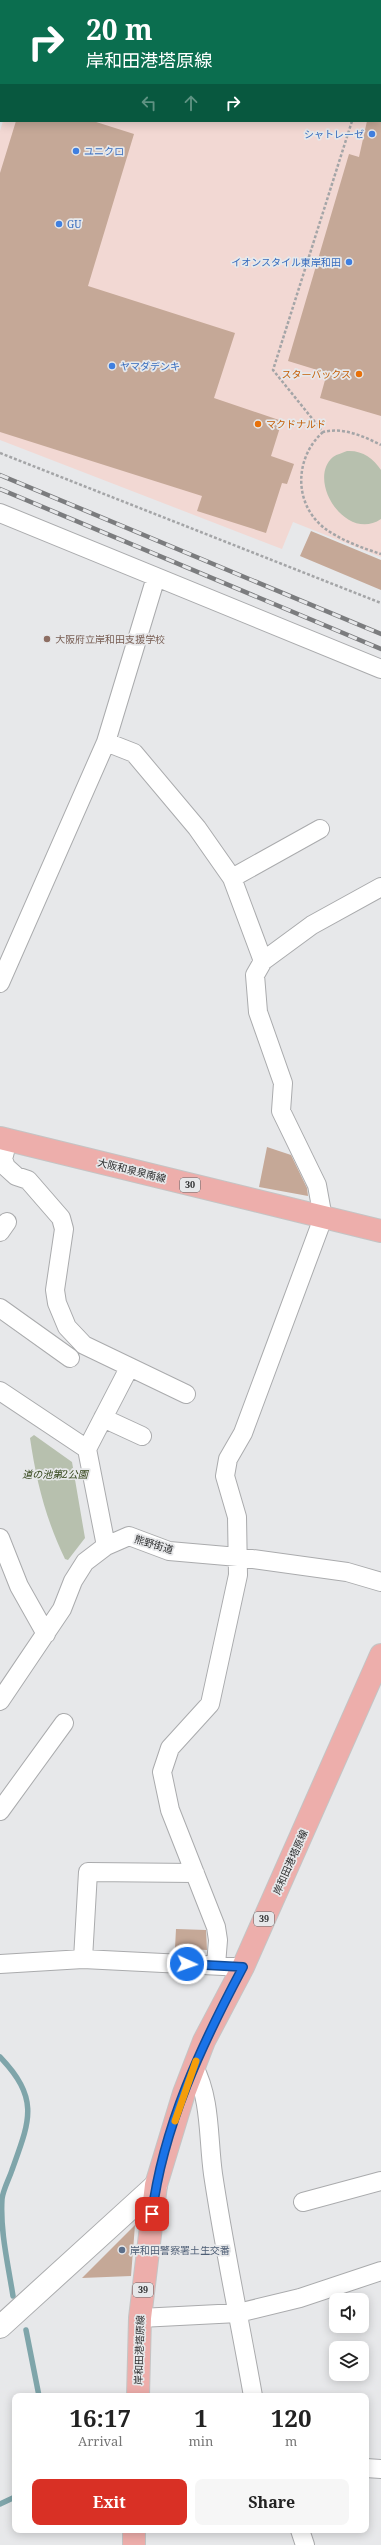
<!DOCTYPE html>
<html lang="en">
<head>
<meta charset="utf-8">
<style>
	:root { --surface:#fff; --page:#f6f6f6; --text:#222; --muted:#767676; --accent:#d93025 }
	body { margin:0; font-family:"Noto Serif","Noto Sans JP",serif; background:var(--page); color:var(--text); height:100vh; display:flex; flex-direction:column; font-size:15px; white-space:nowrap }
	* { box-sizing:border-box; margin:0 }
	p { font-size:13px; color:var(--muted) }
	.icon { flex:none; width:22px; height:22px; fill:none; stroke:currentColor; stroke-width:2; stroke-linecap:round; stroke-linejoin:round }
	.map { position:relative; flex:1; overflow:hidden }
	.details { position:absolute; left:12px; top:2393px; width:357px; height:140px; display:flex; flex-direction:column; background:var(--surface); border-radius:8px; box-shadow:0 2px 10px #0003 }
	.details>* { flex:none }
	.guide { position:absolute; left:0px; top:0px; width:381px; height:122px; box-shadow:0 2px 10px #0003; background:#0b6e4f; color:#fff; overflow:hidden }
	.fabs { position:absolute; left:329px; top:2293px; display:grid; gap:8px }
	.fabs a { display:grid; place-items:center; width:40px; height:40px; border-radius:8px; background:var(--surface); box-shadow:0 2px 10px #0003; font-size:20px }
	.pin { position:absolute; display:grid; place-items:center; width:34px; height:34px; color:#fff; margin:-17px; border-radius:8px; box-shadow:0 2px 6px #0006 }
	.me { position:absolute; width:44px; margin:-22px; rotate:93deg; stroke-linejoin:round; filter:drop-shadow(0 0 3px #0008) }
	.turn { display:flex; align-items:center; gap:14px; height:84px; padding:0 20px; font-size:18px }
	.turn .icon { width:52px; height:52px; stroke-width:2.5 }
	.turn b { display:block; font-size:28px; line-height:34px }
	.lanes { display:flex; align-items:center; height:38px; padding:0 20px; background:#0003; justify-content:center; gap:20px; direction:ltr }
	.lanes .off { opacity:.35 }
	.eta { display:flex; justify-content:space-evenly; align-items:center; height:68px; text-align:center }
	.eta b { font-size:24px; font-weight:700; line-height:28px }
	.button { display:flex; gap:8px; margin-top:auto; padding:8px 20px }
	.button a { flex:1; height:46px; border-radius:8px; background:var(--accent); color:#fff; font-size:16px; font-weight:700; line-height:46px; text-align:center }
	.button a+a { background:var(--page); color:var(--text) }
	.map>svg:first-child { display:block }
	.commercial { fill:#f2d8d3 }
	.green { fill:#b7c0ae }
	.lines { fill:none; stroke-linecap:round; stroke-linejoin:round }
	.stream { stroke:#7fa5aa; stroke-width:5.5 }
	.building { fill:#c5a897 }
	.street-casing { stroke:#aaabad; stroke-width:20 }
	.secondary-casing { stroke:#aaabad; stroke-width:24 }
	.primary-casing { stroke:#c4c4c4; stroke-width:24 }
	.path { stroke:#a4a5a7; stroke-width:2.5; stroke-dasharray:3 2; stroke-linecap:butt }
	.street { stroke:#fff; stroke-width:18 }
	.secondary { stroke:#fff; stroke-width:22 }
	.primary { stroke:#edaeab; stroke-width:22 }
	.rail-casing { stroke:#7b7c7e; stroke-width:4.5 }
	.rail { stroke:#e7e8ea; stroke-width:3; stroke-dasharray:9; stroke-linecap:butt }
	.route-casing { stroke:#114b97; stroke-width:10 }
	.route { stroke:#1a73e8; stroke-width:7 }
	.slow { stroke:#f59e0b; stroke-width:7 }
	.shop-dot { fill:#3f7fe0; stroke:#e7e8ea; stroke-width:1.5 }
	.food-dot { fill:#e8710a; stroke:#e7e8ea; stroke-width:1.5 }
	.education-dot { fill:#8d6e63; stroke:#e7e8ea; stroke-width:1.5 }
	.service-dot { fill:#5c6f8a; stroke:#e7e8ea; stroke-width:1.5 }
	.labels { text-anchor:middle; stroke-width:3.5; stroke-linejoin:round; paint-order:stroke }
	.shield { fill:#e7e8ea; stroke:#646566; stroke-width:1 }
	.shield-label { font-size:9px; font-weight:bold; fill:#2c2d2e }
	.shop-label { font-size:10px; fill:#366cbe; stroke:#e7e8ea; text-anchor:start }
	.food-label { font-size:10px; fill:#c56008; stroke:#e7e8ea; text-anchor:end }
	.education-label { font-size:10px; fill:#785e54; stroke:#e7e8ea; text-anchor:start }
	.street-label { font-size:10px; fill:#2c2d2e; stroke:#e7e8ea }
	.park-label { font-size:10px; font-style:italic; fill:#314317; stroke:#e7e8ea }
	.service-label { font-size:10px; fill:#4e5e75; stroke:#e7e8ea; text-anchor:start }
</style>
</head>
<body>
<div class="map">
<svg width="381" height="2545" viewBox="0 0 381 2545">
	<rect width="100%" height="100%" fill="#e7e8ea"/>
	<path class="commercial" d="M40,0H273L277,1H40Z
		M380,28L381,557L293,522L282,549L0,440V131L3,121H380Z"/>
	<path class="green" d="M347,451C362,450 373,458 381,470V519C346,543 306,480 333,457C337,454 343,453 347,451Z
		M34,1435L72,1462L85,1538L68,1560L65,1559C46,1520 36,1480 30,1438Z"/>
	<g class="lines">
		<path class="stream" d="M0,2057C40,2099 30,2120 12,2170C9,2179 3,2190 2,2199C0,2231 8,2264 13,2296
			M26,2330L39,2396
			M0,2504L15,2497"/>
	</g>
	<path class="building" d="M16,121H93L134,134L88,286L235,333L214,398L282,421L271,456L294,464L287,484L282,483L266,533L197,511L202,496L0,432V173Z
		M367,121H381V416L320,398L327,373L288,361L349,154L359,157Z
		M311,531L381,560V590L300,556Z
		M267,1147L291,1155L307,1188L308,1196L259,1187Z
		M176,1929L206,1930L207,1950L175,1948Z
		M135,2225L131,2276L82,2278Z"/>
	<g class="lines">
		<defs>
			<path id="street" d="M33,1L34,0
				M0,107L1,104
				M0,513L381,669
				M106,742L134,753L197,828L232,878L263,961
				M232,878L320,829
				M0,983L106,742L156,577
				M8,1140L3,1159L6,1167L16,1176L28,1180L61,1218L64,1229L55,1290L57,1303L67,1327L84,1345L186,1394
				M0,1232L7,1222
				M0,1308L70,1358
				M0,1391L87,1449L106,1546
				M103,1418L142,1436
				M87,1449L129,1368
				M0,1538L19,1586L46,1634
				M0,1701L62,1609L73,1581L85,1562L106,1546L129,1536L169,1551L238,1557L347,1572L381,1582
				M0,1811L64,1723
				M83,1959L88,1872L195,1873
				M0,1964L83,1959L243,1967
				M216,1965L218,1940L216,1927L170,1810L162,1772L170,1748L210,1704L238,1575L237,1517L225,1476L228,1459L243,1433L323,1218L317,1185L281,1111L283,1083L258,1012L255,975L263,961L312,925L381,887
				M194,2067C211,2099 208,2138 213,2174C224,2248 240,2322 253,2396
				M303,2202L381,2181
				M140,2318L238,2313L300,2298L381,2271
				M366,2468L381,2469
				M300,2530L305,2545"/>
			<path id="secondary" d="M286,0L289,1
				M380,24H381
				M0,2327L156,2185"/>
			<path id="primary" d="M0,1138L381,1231
				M138,2396L140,2318L156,2185L184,2093L204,2041L243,1967L381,1655
				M134,2545V2530"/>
		</defs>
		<use href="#street" class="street-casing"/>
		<use href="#secondary" class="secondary-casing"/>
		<use href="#primary" class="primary-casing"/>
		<path class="path" d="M352,121L273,370L323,432C343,427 363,436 381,445
			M323,432C295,457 293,502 323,527C338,539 362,548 381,554
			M0,453L381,603"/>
		<use href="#street" class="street"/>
		<use href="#secondary" class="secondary"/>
		<use href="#primary" class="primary"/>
		<defs>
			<path id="rail" d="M0,475L381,634
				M0,489L381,649"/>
		</defs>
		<use href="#rail" class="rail-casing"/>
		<use href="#rail" class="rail"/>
	</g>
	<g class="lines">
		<defs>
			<path id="route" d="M152,2214C163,2126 202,2044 243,1967L187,1964"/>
		</defs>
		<use href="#route" class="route-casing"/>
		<use href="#route" class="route"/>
		<path class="slow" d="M175,2121L196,2061"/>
	</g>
	<g class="shop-dot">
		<circle cx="372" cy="134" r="4"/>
		<circle cx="76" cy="151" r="4"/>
		<circle cx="59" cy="224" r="4"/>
		<circle cx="349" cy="262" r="4"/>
		<circle cx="112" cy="366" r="4"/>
	</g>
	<g class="food-dot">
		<circle cx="359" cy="374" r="4"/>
		<circle cx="258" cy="424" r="4"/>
	</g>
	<circle class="education-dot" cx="47" cy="639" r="4"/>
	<circle class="service-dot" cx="122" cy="2250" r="4"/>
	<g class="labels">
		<g class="shield">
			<rect x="180" y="1178" width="20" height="14" rx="3"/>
			<rect x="254" y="1912" width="20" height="14" rx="3"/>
			<rect x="133" y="2283" width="20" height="14" rx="3"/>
		</g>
		<g class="shield-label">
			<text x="190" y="1188">30</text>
			<text x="264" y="1922">39</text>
			<text x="143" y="2293">39</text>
		</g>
		<g class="shop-label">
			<text x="364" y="138" text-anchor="end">シャトレーゼ</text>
			<text x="84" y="155">ユニクロ</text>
			<text x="67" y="228">GU</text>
			<text x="341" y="266" text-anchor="end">イオンスタイル東岸和田</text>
			<text x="120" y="370">ヤマダデンキ</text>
		</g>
		<g class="food-label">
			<text x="351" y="378">スターバックス</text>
			<text x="266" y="428" text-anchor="start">マクドナルド</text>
		</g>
		<g class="education-label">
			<text x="55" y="643">大阪府立岸和田支援学校</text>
		</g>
		<g class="street-label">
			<text transform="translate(132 1170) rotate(14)" y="4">大阪和泉泉南線</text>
			<text transform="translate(154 1544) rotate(17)" y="4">熊野街道</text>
			<text transform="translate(290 1862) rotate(-66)" y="4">岸和田港塔原線</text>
			<text transform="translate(139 2350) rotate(-88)" y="4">岸和田港塔原線</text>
		</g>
		<g class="park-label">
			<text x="55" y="1478">道の池第2公園</text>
		</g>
		<g class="service-label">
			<text x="130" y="2254">岸和田警察署土生交番</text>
		</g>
	</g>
</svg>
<div class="fabs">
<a><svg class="icon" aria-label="sound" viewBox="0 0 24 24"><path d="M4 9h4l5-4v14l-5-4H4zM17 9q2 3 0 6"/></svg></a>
<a><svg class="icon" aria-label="layers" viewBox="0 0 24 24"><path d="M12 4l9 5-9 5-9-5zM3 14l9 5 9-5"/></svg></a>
</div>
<div class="pin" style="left:152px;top:2214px;background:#d93025"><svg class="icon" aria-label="arrive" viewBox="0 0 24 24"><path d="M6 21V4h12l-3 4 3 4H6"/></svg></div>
<svg class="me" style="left:187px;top:1964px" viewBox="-20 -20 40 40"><circle r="17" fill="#1a73e8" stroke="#fff" stroke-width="3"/><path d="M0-11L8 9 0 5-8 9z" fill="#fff"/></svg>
<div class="guide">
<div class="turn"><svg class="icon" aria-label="right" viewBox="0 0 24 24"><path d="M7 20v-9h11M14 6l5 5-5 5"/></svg><div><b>20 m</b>岸和田港塔原線</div></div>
<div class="lanes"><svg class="icon off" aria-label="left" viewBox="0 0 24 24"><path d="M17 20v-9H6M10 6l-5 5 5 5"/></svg><svg class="icon off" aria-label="ahead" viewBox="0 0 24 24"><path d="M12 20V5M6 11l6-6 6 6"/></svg><svg class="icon" aria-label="right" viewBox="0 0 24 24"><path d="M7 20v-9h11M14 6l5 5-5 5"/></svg></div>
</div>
<section class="details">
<div class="eta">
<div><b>16:17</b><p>Arrival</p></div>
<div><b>1</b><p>min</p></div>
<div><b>120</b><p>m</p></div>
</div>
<div class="button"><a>Exit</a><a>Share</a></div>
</section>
</div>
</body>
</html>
